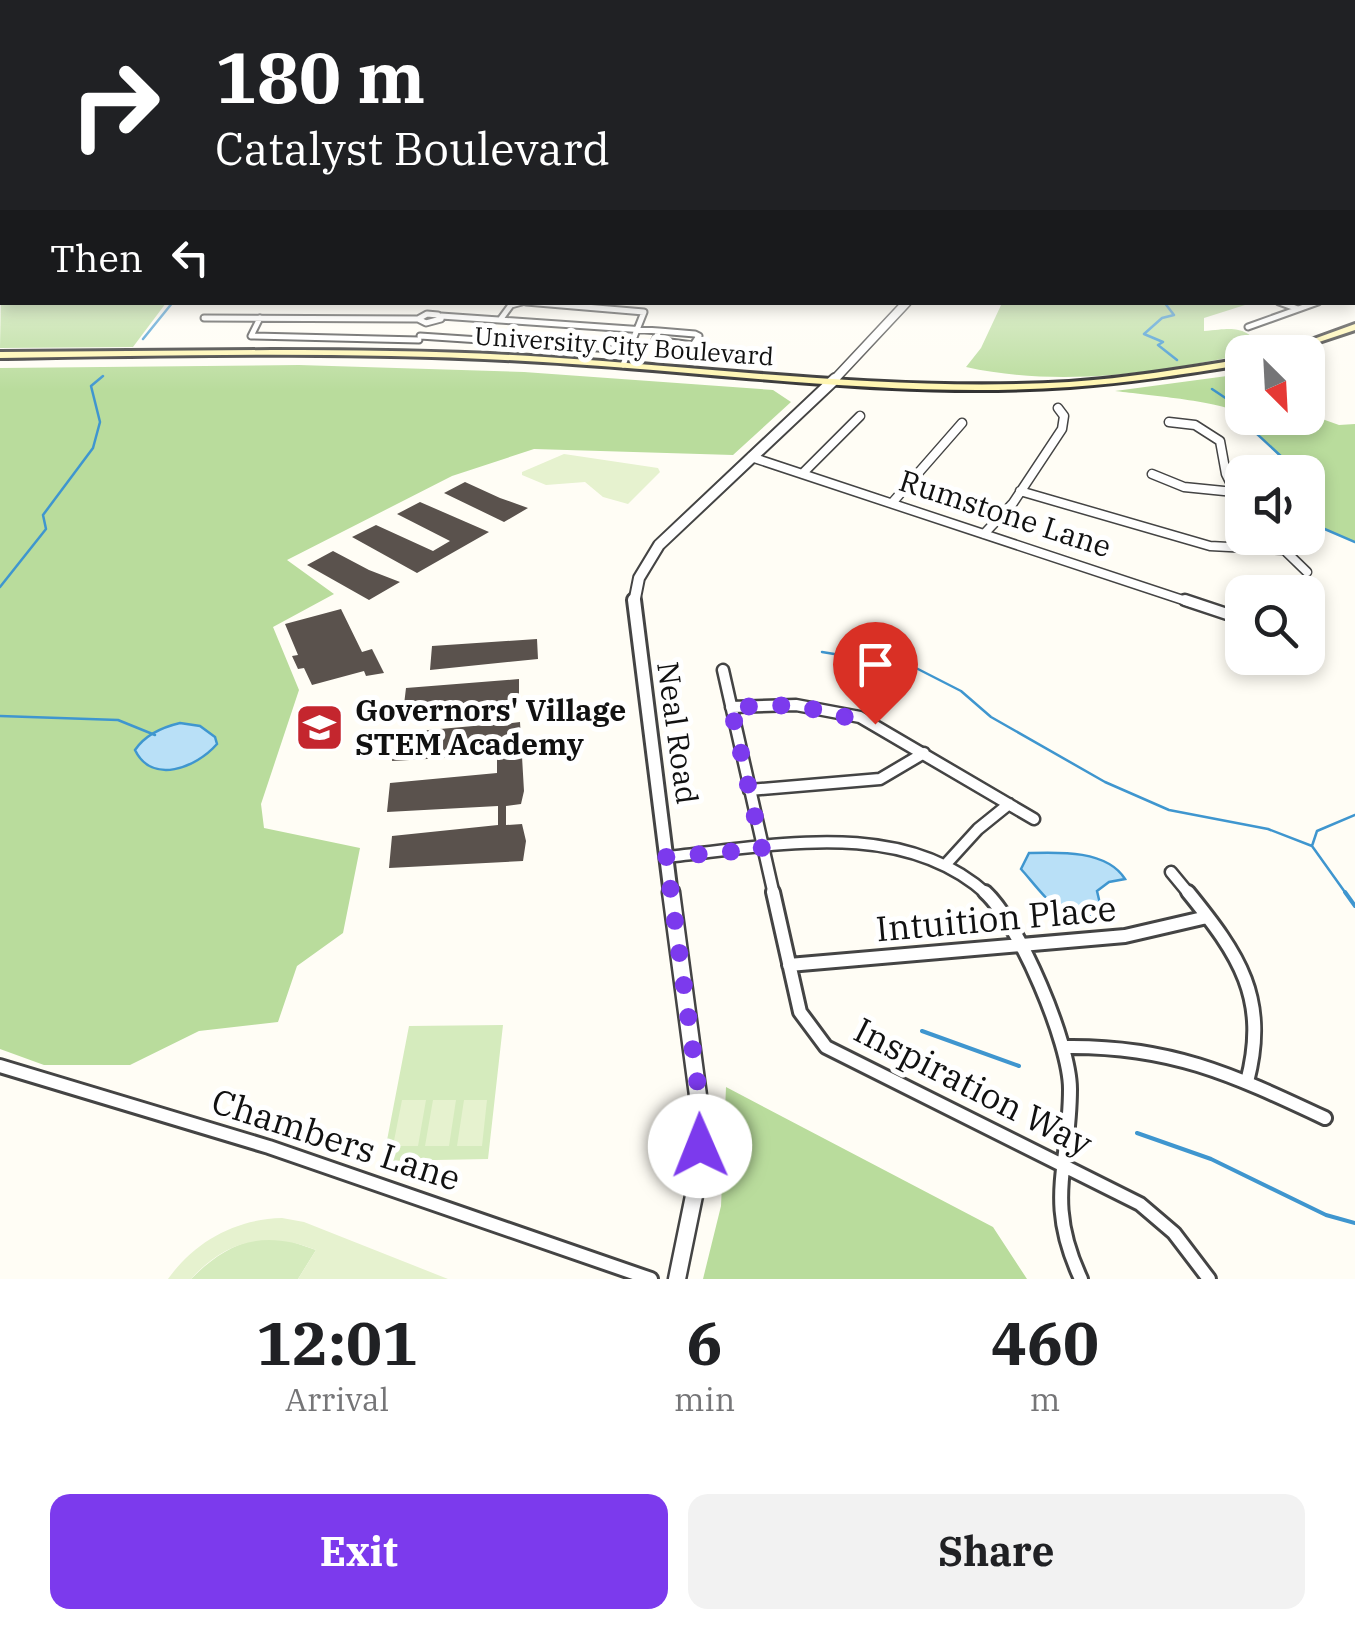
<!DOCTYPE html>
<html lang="en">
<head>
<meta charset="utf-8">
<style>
	:root { --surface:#fff; --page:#f2f2f2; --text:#202124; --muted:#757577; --accent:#7c3aed }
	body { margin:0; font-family:"IBM Plex Serif",serif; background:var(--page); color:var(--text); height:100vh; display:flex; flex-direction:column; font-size:38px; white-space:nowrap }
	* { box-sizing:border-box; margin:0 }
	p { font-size:32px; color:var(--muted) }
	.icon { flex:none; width:55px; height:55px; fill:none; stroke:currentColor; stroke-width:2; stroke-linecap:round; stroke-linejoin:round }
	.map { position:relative; height:1279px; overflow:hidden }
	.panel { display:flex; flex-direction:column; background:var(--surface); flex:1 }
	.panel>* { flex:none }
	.guide { position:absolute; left:0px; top:0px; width:1355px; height:305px; box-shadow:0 5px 15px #0003; background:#202124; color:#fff; overflow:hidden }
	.needle { width:65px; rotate:156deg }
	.fabs { position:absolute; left:1225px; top:335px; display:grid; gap:20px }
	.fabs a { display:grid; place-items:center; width:100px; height:100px; border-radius:20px; background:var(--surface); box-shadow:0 5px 15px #0003; font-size:50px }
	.pin { position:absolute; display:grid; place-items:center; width:85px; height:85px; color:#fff; margin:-102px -42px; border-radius:50% 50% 50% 0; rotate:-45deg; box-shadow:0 0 10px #0007 }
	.pin .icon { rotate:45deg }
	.me { position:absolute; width:110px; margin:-55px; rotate:359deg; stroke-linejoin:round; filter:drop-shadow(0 0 8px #0008) }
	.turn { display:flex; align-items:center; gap:35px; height:210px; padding:0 50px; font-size:45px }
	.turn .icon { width:130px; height:130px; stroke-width:2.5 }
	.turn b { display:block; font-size:70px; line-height:85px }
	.then { display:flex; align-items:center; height:95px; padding:0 50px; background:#0003; gap:20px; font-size:38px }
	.eta { display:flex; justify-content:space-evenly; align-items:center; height:170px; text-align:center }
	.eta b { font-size:60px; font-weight:700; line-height:70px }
	.primary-button { display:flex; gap:20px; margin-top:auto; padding:20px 50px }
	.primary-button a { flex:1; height:115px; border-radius:20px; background:var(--accent); color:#fff; font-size:40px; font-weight:700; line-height:115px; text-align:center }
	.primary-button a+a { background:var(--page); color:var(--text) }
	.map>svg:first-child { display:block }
	.green { fill:#d5ebbd }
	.forest { fill:#b9dc9c }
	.pitch { fill:#e6f2cf }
	.water { fill:#b9e0f7; stroke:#3f96cf; stroke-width:2.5 }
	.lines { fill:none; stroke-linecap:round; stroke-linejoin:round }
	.stream-far1 { stroke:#3f96cf; stroke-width:2.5 }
	.stream { stroke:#3f96cf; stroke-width:4 }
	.building { fill:#5a524d }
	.minor-far3-casing { stroke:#444; stroke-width:9 }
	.minor-far2-casing { stroke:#444; stroke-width:11 }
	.minor-far1-casing { stroke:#444; stroke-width:15 }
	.minor-casing { stroke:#444; stroke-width:18 }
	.tertiary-far3-casing { stroke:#444; stroke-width:11 }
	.tertiary-far2-casing { stroke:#444; stroke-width:14 }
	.tertiary-far1-casing { stroke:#444; stroke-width:18 }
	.tertiary-casing { stroke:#444; stroke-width:21 }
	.secondary-casing { stroke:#333; stroke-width:6 }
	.motorway-casing { stroke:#222; stroke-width:22 }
	.minor-far3 { stroke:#fff; stroke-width:5 }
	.minor-far2 { stroke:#fff; stroke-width:8 }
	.minor-far1 { stroke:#fff; stroke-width:10 }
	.minor { stroke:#fff; stroke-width:12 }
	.tertiary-far3 { stroke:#fff; stroke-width:8 }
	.tertiary-far2 { stroke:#fff; stroke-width:10 }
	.tertiary-far1 { stroke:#fff; stroke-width:12 }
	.tertiary { stroke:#fff; stroke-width:16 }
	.secondary { fill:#fff6b0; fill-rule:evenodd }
	.motorway { stroke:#f5a25d; stroke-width:18 }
	.route { stroke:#7c3aed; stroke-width:18; stroke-dasharray:0 32.4 }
	.labels { text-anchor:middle; stroke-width:10; stroke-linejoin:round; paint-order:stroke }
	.far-street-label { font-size:25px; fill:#111; stroke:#fff }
	.street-label { font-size:30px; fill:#111; stroke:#fff }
	.poi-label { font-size:30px; font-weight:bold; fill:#111; stroke:#fff; text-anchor:start }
	.near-street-label { font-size:35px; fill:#111; stroke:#fff }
</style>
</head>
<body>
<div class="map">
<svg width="1355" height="1279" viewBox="0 0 1355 1279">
	<rect width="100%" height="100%" fill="#fffdf5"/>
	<path class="green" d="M503,1025L488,1159L383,1161L409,1026Z
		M281,1238L316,1250L298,1279H191C216,1254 243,1236 281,1238Z"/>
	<path class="forest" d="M2,237V302L166,303L133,347L0,348Z
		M1002,303H1238L1245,305L1204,318V331C1237,328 1241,325 1267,349C1172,371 1065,389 966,367L981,348Z
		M299,365L524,372L773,390L791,402L733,455L534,449L452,476L287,560L334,594L273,627L299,690L261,804L264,828L360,848L343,933L297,966L278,1022L199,1031L130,1065H44L0,1049V368Z
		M1242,374V381L1227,386L1242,392V418H1308V414L1339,425L1355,424V542L1320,527L1308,516V472C1282,472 1257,424 1232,410C1215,401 1138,394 1115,391Z
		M726,1087L993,1227L1027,1279H703L721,1206Z"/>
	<path class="pitch" d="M564,454L658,468L660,472L628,504L603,497L585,482L546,485L522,475V472Z
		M402,1100H426L418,1146H393Z
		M433,1100H456L449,1146H425Z
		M464,1100H487L482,1146H457Z
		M282,1218L304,1222L448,1279H298L316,1250C267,1230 226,1240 191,1279H168C195,1241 236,1219 282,1218Z"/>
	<path class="water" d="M180,723L200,726L215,737L217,744C196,768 152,785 135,750C145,735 163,727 180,723Z
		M1029,853C1059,852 1107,850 1125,879L1109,882L1097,891L1101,908C1068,935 1041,891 1021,869Z"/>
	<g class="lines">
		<path class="stream-far1" d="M1164,302L1174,315L1162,318L1144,334L1163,342L1158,345L1177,360
			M143,339L173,302
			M1212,389L1230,401V409L1298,472
			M1308,516L1320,527L1355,542
			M0,587L46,529L43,515L93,448L100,422L91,386L103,376
			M822,652L914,667L961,691L991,717L1105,782L1169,810L1268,829L1312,846L1347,895
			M0,716L118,720L155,735
			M1312,846L1317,831L1355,815"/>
		<path class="stream" d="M1345,892L1355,906
			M922,1031L1019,1066
			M1137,1133L1211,1159L1326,1215L1355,1223"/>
	</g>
	<path class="building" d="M465,482L500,498L528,508L504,522L444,493Z
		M420,502L489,532L417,573L352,537L376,525L433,551L450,541L397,514Z
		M333,551L369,570L400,582L369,600L307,565Z
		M341,609L362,652L372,649L384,673L366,676L364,671L312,685L304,668L298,669L292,656L298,655L285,624Z
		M537,639L538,659L430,670L432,646Z
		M519,679V707L505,708V724L520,722L524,791L521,804L506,806V825L522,824L526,841L523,861L389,868L392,836L498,825V806L387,812L390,783L497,773V755L392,761L395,733L496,724V709L403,713L406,688Z"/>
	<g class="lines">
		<defs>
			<path id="minor-far3" d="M526,302L644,312L623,365
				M1279,302L1298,309
				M427,314L438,315L441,319L426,323L418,319Z
				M441,316L659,331
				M204,318L418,319
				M260,318L251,336L419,340
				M500,320L511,305L522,302
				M1248,327L1318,302
				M659,331L695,334L699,336L693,345L655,340Z
				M420,336L612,349"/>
			<path id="minor-far2" d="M1169,422L1195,425L1220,441L1226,474L1242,506
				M751,457L1192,603
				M803,473L860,416
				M1152,474L1184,487L1234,492
				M1020,491L1210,546L1284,550
				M892,503L962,423
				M984,534L1013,503L1062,429L1064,416L1058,408
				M1272,538L1307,572"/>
			<path id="minor-far1" d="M1185,600L1242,619
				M723,670L774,895
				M731,707L796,705L860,717L1034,819
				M749,790L880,779L924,753
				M667,857C772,846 902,816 988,895
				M947,863L978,829L1009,804
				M1171,872L1190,895"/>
			<path id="minor" d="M773,892L800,1012L826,1047L1140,1204L1174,1233L1209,1279
				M985,892C1019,923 1070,1043 1070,1089C1070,1167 1044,1200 1081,1279
				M1188,892C1239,955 1269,998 1247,1082
				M789,965L1125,936L1207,917
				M1063,1047C1169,1045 1231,1074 1325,1118
				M0,1066L269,1147L651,1279"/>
			<path id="tertiary-far3" d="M833,381L907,302"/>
			<path id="tertiary-far2" d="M634,603L639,578L659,545L835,379"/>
			<path id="tertiary-far1" d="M634,600L671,895"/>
			<path id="tertiary" d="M671,892L699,1103L696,1186L677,1279"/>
			<path id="secondary" d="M1355,324V330L1289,352H1278Z
				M272,350C363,350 454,351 545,357C719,368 894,392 1069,382C1127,378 1184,369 1242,359V365C1185,374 1128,383 1070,387C895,399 718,372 543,362C363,351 181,355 0,358V352Z"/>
			<path id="motorway" d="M0,215L2,214"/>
		</defs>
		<use href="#minor-far3" class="minor-far3-casing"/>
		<use href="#minor-far2" class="minor-far2-casing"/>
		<use href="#minor-far1" class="minor-far1-casing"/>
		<use href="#minor" class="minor-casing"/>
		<use href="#tertiary-far3" class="tertiary-far3-casing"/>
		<use href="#tertiary-far2" class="tertiary-far2-casing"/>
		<use href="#tertiary-far1" class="tertiary-far1-casing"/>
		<use href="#tertiary" class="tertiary-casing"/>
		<use href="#secondary" class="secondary-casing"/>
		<use href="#motorway" class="motorway-casing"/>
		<use href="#minor-far3" class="minor-far3"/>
		<use href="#minor-far2" class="minor-far2"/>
		<use href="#minor-far1" class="minor-far1"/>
		<use href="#minor" class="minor"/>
		<use href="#tertiary-far3" class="tertiary-far3"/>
		<use href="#tertiary-far2" class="tertiary-far2"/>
		<use href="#tertiary-far1" class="tertiary-far1"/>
		<use href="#tertiary" class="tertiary"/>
		<use href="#secondary" class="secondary"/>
		<use href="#motorway" class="motorway"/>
	</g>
	<linearGradient id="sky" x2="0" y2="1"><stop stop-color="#95c6ee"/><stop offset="0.54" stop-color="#fffefa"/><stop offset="1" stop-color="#fffefa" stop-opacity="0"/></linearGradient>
	<rect width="1355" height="391" fill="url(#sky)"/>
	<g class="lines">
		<path class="route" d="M700,1146L698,1087L666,857L762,849L731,707L796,705L875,724"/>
	</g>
	<defs>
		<symbol id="school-square" viewBox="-11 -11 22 22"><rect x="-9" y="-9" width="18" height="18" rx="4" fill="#c4262e" stroke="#fff"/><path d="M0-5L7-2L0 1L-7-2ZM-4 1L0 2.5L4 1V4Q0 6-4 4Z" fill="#fff"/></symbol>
	</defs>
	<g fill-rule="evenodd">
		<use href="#school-square" x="292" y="700" width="55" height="55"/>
	</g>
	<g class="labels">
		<g class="far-street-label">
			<text transform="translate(624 346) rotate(4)" y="9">University City Boulevard</text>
		</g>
		<g class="street-label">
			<text transform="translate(1005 514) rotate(18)" y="10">Rumstone Lane</text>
			<text transform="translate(677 733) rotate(82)" y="10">Neal Road</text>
		</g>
		<g class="poi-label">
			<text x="355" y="721">Governors' Village<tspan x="355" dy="34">STEM Academy</tspan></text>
		</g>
		<g class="near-street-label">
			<text transform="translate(996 919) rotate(-5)" y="12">Intuition Place</text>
			<text transform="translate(973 1087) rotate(27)" y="12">Inspiration Way</text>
			<text transform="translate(336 1140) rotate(18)" y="12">Chambers Lane</text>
		</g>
	</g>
</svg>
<div class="fabs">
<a><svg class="needle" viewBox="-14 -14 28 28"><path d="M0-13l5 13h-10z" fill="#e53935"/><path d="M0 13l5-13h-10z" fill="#757577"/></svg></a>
<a><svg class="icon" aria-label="sound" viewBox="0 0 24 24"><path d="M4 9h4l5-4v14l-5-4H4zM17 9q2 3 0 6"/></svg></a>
<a><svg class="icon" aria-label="search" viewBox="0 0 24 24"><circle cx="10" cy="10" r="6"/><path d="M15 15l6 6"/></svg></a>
</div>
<div class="pin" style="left:875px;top:724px;background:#d93025"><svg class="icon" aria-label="arrive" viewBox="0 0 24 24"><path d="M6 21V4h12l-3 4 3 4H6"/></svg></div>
<svg class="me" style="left:700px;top:1146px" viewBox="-20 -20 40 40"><circle r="19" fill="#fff"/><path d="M0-13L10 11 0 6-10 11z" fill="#7c3aed"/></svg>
<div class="guide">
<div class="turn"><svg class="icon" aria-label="right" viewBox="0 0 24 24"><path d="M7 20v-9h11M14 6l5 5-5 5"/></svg><div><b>180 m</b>Catalyst Boulevard</div></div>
<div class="then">Then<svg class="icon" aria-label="left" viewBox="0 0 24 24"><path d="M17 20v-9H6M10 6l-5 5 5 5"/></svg></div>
</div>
</div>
<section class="panel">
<div class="eta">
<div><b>12:01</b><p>Arrival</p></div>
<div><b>6</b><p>min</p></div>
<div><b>460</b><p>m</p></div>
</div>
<div class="primary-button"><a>Exit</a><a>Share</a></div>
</section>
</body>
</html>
